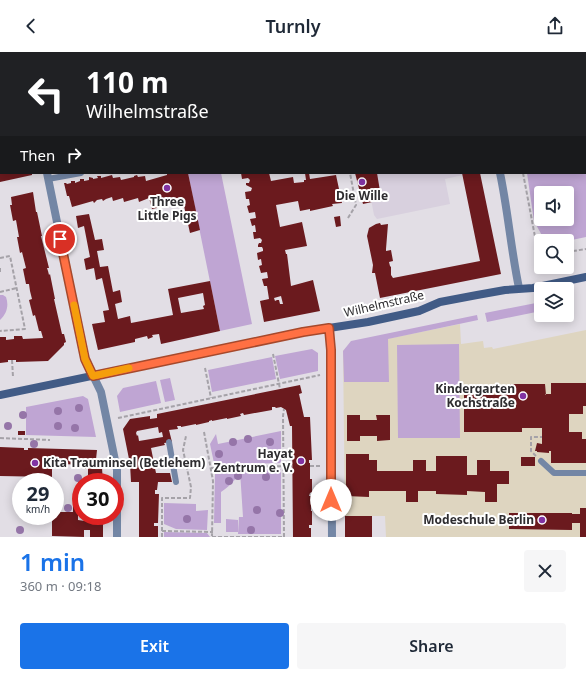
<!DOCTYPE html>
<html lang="en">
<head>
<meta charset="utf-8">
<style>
	:root { --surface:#fff; --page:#f6f6f7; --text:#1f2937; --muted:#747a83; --accent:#1a73e8 }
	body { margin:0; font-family:"Noto Sans",sans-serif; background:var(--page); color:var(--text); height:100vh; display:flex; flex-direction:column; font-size:15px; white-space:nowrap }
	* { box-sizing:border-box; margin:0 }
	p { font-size:13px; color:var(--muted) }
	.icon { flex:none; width:22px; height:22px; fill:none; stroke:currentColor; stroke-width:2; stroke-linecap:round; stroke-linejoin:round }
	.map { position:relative; height:485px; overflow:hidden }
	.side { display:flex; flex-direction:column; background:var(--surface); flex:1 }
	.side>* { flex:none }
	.banner { position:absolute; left:0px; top:0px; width:586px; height:122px; box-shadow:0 2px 10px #0003; background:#202124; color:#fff; overflow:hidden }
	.fabs { position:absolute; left:534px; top:134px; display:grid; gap:8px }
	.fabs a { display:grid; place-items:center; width:40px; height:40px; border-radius:4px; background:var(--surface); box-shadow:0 2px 10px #0003; font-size:20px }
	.speed { position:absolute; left:12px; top:421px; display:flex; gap:8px; font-size:20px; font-weight:700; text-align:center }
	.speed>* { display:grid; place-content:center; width:52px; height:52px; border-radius:50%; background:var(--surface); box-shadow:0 2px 10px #0003; line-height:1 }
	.speed small { font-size:10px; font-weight:400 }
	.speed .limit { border:6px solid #d22; background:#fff; color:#111 }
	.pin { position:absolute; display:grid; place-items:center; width:34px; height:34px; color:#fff; margin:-17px; border:2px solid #fff; border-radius:50%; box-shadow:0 1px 4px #0007 }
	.me { position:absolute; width:44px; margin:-22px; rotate:0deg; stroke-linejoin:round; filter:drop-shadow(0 0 3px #0008) }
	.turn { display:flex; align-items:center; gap:14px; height:84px; padding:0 20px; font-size:18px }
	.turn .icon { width:52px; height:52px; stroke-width:2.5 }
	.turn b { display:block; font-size:28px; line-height:34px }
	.then { display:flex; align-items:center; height:38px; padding:0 20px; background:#0003; gap:8px; font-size:15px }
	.round { display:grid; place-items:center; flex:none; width:42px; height:42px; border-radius:4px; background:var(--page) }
	.head { display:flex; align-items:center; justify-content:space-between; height:68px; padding:0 20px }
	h1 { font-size:24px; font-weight:600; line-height:30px; color:var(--accent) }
	.cta { display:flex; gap:8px; margin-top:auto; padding:8px 20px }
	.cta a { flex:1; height:46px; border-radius:4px; background:var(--accent); color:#fff; font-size:16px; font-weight:600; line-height:46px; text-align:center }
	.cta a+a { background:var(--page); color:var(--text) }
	header { display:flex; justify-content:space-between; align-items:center; height:52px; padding:0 20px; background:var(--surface); font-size:18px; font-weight:600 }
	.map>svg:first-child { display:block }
	.built { fill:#d8d0de }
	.education { fill:#ded5c0 }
	.green { fill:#bfa5d3; fill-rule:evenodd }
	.building { fill:#6b1a1e; fill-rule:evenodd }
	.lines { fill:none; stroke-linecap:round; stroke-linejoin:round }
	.path { stroke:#a5a2a8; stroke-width:2; stroke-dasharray:4 2; stroke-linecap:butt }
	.service { stroke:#7386a5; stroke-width:6 }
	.minor { stroke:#7386a5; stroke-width:8 }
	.tertiary { stroke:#7386a5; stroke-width:8 }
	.secondary { stroke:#415b86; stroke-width:8 }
	.tree { fill:#9575a8 }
	.route-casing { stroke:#a6492c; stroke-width:10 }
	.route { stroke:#ff7043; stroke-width:7 }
	.slow { stroke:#f59e0b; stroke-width:7 }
	.poi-dot { fill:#8133a3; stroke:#fff; stroke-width:1.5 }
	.labels { text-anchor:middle; stroke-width:4; stroke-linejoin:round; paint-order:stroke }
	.poi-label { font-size:12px; font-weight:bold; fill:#2e2d30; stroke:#fff; text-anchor:end }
	.street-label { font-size:12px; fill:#2e2d30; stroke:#fff }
</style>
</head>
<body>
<header><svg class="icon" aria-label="back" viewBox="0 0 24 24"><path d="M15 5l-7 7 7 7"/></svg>Turnly<svg class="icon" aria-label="share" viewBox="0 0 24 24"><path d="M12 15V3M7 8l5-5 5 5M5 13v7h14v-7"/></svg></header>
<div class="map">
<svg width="586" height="485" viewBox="0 0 586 485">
	<rect width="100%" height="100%" fill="#e2dee5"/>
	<path class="built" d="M198,0H384L197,1Z
		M366,121H472L445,127L450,152L377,167L374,163Z"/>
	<path class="education" d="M460,272L461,292L483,289L484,296L492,295L493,297L586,278V485H386L385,464H345L343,299L347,295Z"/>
	<path class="green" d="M489,0H586V185L567,189H545L534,169L527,121H585V1ZM541,141H567V167H541Z
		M188,121H221L252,272L220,279Z
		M0,243H3L6,245C9,253 7,262 0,268Z
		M541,250V259L487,270L485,261Z
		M477,263L478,268L388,287L389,330H344L343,299L351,289Z
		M459,292L460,386H398L397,293Z
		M312,297L318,301V319L280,327L275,304Z
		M272,305L276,327L212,340L208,318Z
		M170,326L175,348L165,350L160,328Z
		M156,329L161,351L120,360L117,344L123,336Z
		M83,344L88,347L96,385L26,383V355Z
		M281,379V411L216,413L214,411L210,392L216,382L218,392Z
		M281,417V482H238L239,465H243L240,419C235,429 230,434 221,440V471H214L215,421L217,419Z
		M164,451L196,452V459L208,458L207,478L176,477L164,472Z
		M226,467L238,468V480H226Z
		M164,480L207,481L210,485H164Z"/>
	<path class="building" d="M0,121H32V123L0,130Z
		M167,121H188L200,178L190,181L182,145L163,149L161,155L152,157L149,146L139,150L138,146L124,150L123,146L113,149L112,145L106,147L103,149L102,147L97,148L94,151L93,149L72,155L69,144H67L64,131H66L67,132L71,131V129H75V131L80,129V127H84V129L89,128V125L93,126V127L98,126L97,124H101V126L112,123L113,126L120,125L121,128L134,125V124L137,123L138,125L145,124L146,129L167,123Z
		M241,121H269L271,129L293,125L294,131L304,130V128H306L305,121H309L310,127L336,123L342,151L332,152L333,154L310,159V157L300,159L298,149L276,153L280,175L302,170L307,194L285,198L286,202H287L291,234L313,228L320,259L264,270L260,249L269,247L267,234H264L262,227L268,226L267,220L261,221L259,214L262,213L261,207L258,208L257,201L263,199V197L262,195H258V193L259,191H261L262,188L260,186L254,187L253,180H256L255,173L252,174L250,167L256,166L255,160L249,161L247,154L250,153L249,147H246L245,140L251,139L252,136L246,133V131H249L250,128L248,126L242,127ZM281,244L283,252H280L279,248H277L275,249L274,246Z
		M355,121H377L380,139L370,142L372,150L363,152Z
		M462,121H480L501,222L380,246L375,221H372L373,213L367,184L369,176L376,172L380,171L381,173L388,172L386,197V199L391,198L393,209L389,210L390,214L391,215V223L393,226L480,209Z
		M33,140L36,160H37L42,184H41L49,216H47L48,219L49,223L50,222L55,247H54L62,282H64L66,290L64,291V293L48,309L16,310V308H8V310L0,311V285H6V288L14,287V284H22L23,287L43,286L41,279H39L35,263L33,264L29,248L32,247L30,239L29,232H26L23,217L26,216L22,200L20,201L17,185H19L16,168L13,169L10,153H12L11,145Z
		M89,162L95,188L102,187L104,198L97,199L100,215L108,214L113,240L120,238L122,250L115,252L118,267L130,264L131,271L173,263L168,237L210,229L220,279L161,292L159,282L152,283L153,285L148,287L147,284L135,287V290L98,298L92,272L105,270L103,259L109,258L102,226L96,228L94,216L86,218L84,207L90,205L84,174L78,176L76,164ZM203,241L205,253L203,254L204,257L181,261L178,246Z
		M340,164L341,174L336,175L334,165Z
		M551,331H586V354H583V362H569V380H582V387H586V411H551V399H549V401L537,400V399H535L537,391L542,392V376H522V380H464V343L466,342L504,343V341L510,343V332H545L546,343L545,342H551Z
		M300,333L302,341L299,342L304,365H310L312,408H309V411H310V427H312V440L310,441L309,444H311V459H312V473H309V476H311V485H293L292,374H290L286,358L281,355L276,356L275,355H272V358L244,363L243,361L240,362L241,364L227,367V366L212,369V368L209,369V370L196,373V372L181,375V374H177L178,377L169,378L172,390L164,391L165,393L151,396L156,421H170L172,430H158L157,438H155V442H159L158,471H154V474H158V485H139V430H131L130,412L123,377L130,367L150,364V367L157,366V362ZM158,375L159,381L162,380L163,385L139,389L138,383L137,384L136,381L137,379Z
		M347,363H360V368H377L376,363H390V388L377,389V384H360V389H347Z
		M18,379H25V383H18Z
		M0,395L24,396V398H28V396L97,398L95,417L102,416L103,430H88V417H85V413L62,412V414L52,413V425L0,424Z
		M346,402H369V408H377V419H413V408H426V419H436V404H467V423H477V408H490V419H509V432H497V450H485V440L467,439V443L436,442V439H418V450H406V439H369V445L346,444Z
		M521,405H535V414H521Z
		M78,429H81V442H78Z
		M73,454H78V468L85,469L87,467V464H103V485H90V478H84V485L52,484V464H55V460H73Z
		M580,456H586V485H580V471H572V478L509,477V461H572V462H580Z
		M345,464H372V485H345Z"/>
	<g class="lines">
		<path class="path" d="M17,1L18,0
			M80,1L81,0
			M550,1L551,0
			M0,11H1
			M523,121L539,206L541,205
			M348,166L356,153L350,121
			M567,200L586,197
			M0,206L10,204L25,277L0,279
			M0,216V222
			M0,240L17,236
			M273,302L280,337
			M12,308L13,325
			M205,316L211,346
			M118,366L320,323
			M204,380L213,429L212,484
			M0,386L50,388
			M536,404L531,399V385H542
			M310,414H320
			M211,416L292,414
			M162,479L213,480
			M162,485V446H190L191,435L183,398L186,384
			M212,485H284L283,364L284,357"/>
		<path class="service" d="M181,0L182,1
			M211,1L212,0
			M48,127L81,121
			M169,390L176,430
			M541,409L554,421H586"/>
		<path class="minor" d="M47,121L85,307L101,340L117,418V485
			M329,276L331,298L332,485"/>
		<path class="tertiary" d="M475,0V1
			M500,121C508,159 511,198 519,236"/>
		<path class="secondary" d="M34,1L35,0
			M62,1L64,0
			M0,22H1
			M0,39H1
			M0,343L303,280L368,270L419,259L440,250L477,243L505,238L533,236L586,225"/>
	</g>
	<g class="tree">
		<circle cx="79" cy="356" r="4"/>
		<circle cx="58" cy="359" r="4"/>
		<circle cx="23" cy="363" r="4"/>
		<circle cx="8" cy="374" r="4"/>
		<circle cx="58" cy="374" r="4"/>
		<circle cx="75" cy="376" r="4"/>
		<circle cx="248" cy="387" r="4"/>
		<circle cx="233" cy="390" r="4"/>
		<circle cx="270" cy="390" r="4"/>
		<circle cx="34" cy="392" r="4"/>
		<circle cx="219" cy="402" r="4"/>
		<circle cx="238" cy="424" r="4"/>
		<circle cx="266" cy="425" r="4"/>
		<circle cx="78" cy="426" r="4"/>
		<circle cx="229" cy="429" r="4"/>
		<circle cx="68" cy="456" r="4"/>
		<circle cx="257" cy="458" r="4"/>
		<circle cx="280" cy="461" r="4"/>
		<circle cx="187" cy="467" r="4"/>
		<circle cx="20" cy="478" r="4"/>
		<circle cx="251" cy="478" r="4"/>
	</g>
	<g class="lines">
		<defs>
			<path id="route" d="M60,187L85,307L93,324L303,280L329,276L331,298V448"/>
		</defs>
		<use href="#route" class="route-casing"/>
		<use href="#route" class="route"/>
		<path class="slow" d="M74,253L85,307L93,324L129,316"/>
	</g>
	<g class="poi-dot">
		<circle cx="362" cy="130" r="4"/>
		<circle cx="167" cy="136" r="4"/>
		<circle cx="523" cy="344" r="4"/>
		<circle cx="301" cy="409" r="4"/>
		<circle cx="35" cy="411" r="4"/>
		<circle cx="542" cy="468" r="4"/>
	</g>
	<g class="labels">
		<g class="poi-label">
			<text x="362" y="148" text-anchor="middle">Die Wille</text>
			<text x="167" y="154" text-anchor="middle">Three<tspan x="167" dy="14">Little Pigs</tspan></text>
			<text x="515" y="341">Kindergarten<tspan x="515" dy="14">Kochstraße</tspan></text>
			<text x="293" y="406">Hayat<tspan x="293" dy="14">Zentrum e. V.</tspan></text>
			<text x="43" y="415" text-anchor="start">Kita Trauminsel (Betlehem)</text>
			<text x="534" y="472">Modeschule Berlin</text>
		</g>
		<g class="street-label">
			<text transform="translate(384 252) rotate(-13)" y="4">Wilhelmstraße</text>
		</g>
	</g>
</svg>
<div class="fabs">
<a><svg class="icon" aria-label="sound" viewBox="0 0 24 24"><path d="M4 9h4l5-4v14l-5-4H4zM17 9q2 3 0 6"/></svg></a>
<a><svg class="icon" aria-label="search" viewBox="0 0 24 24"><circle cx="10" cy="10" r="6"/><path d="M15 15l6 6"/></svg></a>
<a><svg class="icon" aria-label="layers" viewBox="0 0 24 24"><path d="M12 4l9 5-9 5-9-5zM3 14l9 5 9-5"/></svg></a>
</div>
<div class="speed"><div>29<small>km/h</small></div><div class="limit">30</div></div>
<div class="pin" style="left:60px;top:187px;background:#d93025"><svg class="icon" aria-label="arrive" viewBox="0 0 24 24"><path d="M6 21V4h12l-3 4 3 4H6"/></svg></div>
<svg class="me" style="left:331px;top:448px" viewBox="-20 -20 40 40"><circle r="19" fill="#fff"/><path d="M0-13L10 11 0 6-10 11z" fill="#ff7043"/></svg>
<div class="banner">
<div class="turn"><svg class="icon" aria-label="left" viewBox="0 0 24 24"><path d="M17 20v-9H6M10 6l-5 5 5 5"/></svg><div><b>110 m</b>Wilhelmstraße</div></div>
<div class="then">Then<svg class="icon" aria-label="right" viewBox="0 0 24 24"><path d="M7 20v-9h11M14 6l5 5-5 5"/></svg></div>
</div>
</div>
<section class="side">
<div class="head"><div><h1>1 min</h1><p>360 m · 09:18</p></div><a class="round"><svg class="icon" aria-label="close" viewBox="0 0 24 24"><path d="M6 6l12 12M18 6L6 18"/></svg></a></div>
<div class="cta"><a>Exit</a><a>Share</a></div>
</section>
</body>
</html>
